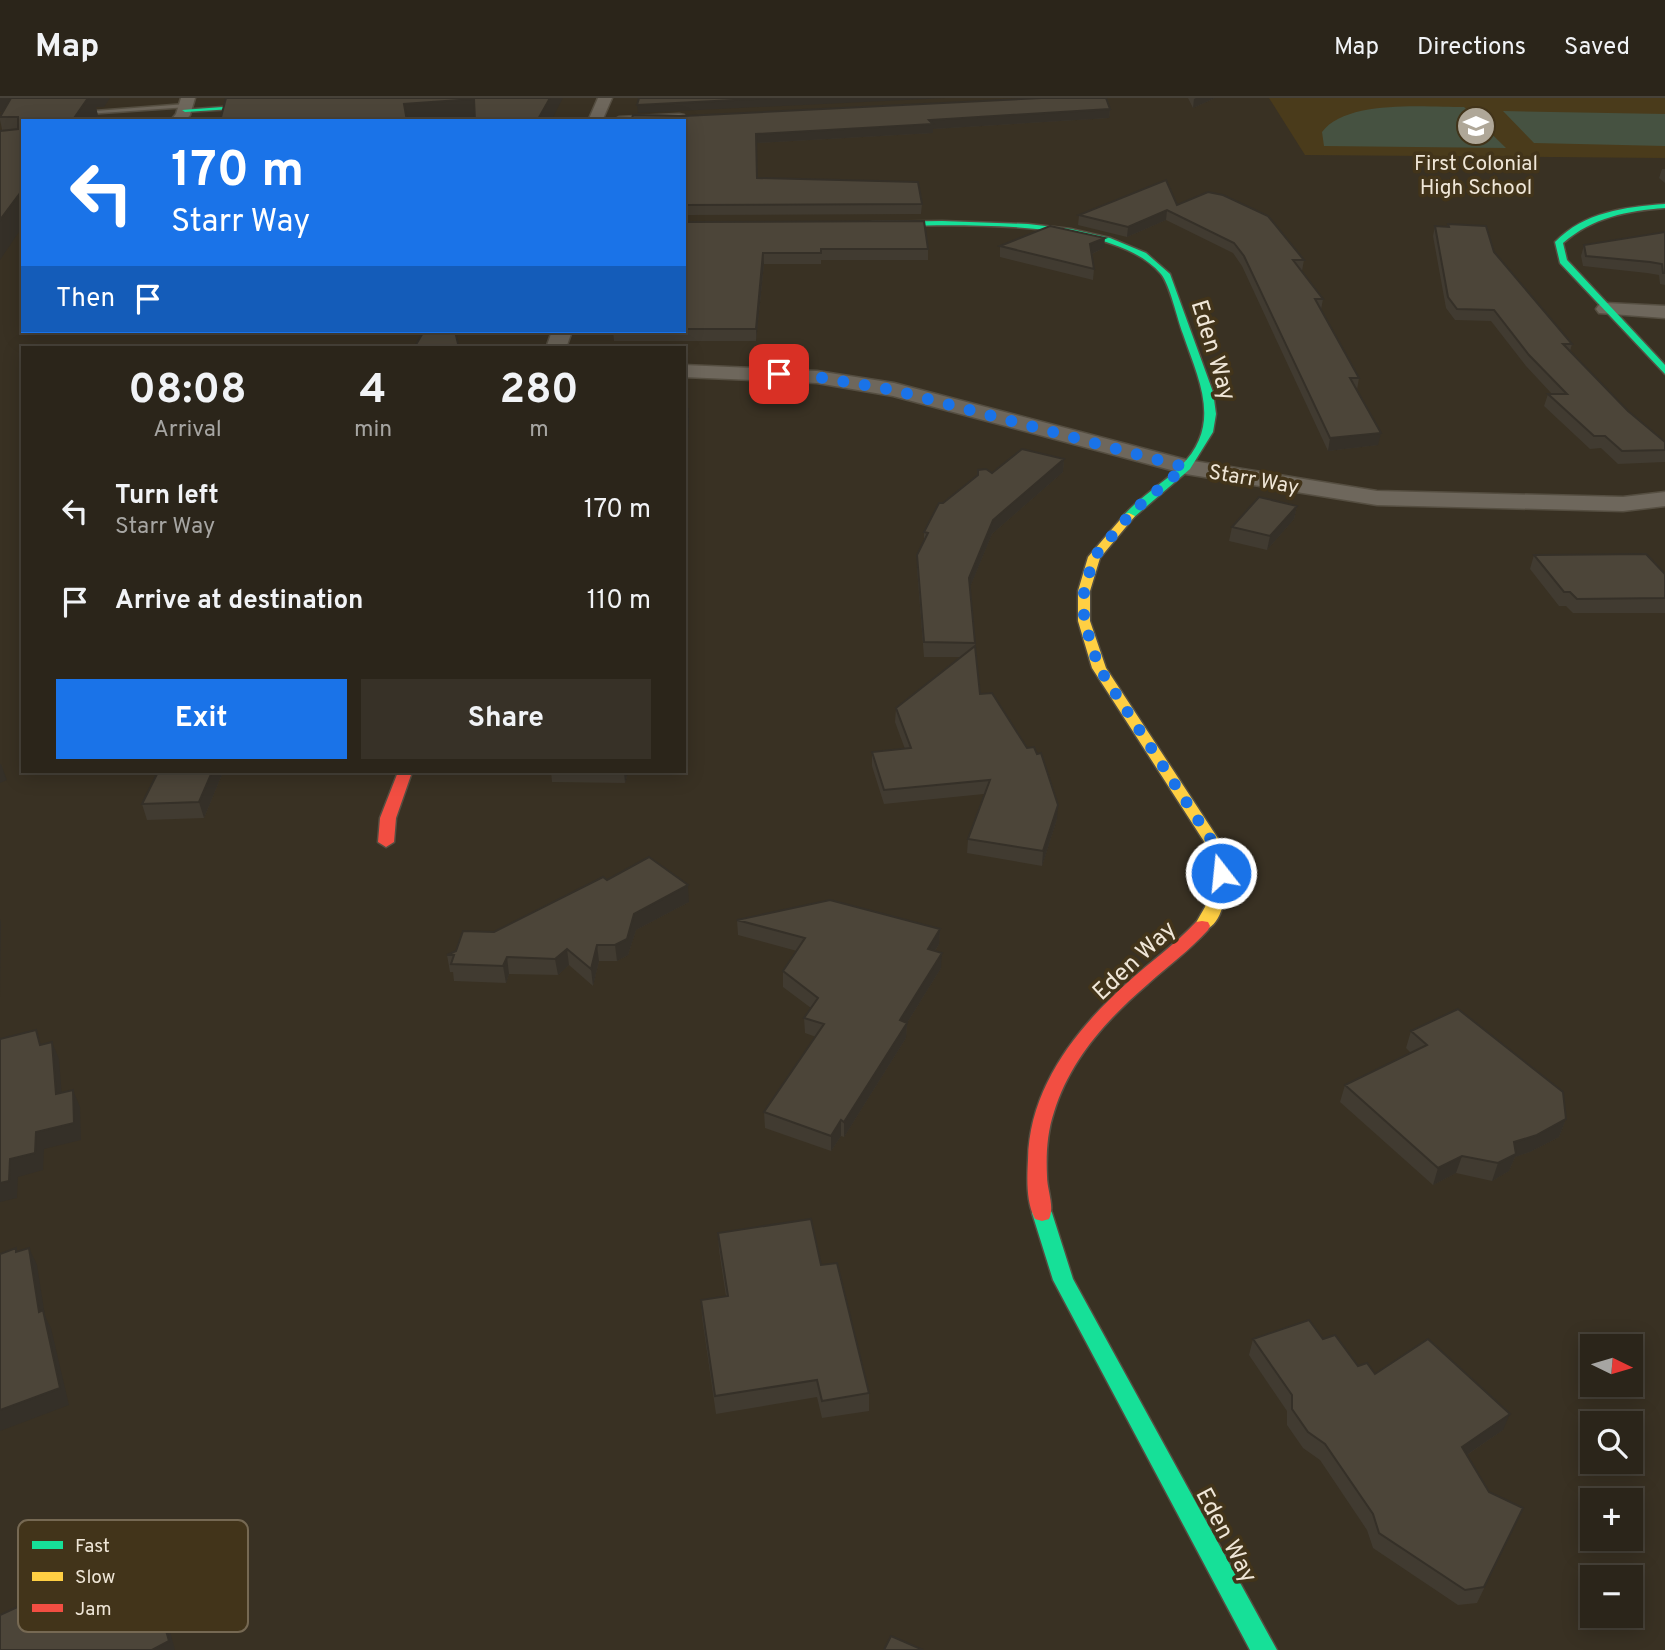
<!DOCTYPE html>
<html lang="en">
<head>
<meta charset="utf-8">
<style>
	:root { --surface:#2b251a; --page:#373127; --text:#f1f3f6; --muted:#a6a5a2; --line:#474239; --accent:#1a73e8 }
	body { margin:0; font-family:Overpass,sans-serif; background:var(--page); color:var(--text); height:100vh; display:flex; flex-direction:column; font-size:26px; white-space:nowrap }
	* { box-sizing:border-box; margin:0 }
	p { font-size:23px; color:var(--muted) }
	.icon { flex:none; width:38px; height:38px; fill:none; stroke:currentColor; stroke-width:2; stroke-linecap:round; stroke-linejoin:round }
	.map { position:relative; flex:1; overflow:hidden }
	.panel { position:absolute; left:21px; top:248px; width:665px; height:427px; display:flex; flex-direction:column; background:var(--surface); border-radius:0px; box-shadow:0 4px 18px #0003,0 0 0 2px var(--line) }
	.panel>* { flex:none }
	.top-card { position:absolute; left:21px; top:21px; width:665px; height:214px; border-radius:0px; box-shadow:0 4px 18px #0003,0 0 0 2px var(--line); background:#1a73e8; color:#fff; overflow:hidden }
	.needle { width:46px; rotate:95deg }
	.tools { position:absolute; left:1580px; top:1236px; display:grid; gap:14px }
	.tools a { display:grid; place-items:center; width:63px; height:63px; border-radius:0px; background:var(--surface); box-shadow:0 4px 18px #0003,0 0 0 2px var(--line); font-size:35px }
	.pin { position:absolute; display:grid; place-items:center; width:60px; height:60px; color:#fff; margin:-30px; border-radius:14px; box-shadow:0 4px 10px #0006 }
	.me { position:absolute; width:77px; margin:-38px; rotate:344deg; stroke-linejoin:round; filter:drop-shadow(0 0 5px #0008) }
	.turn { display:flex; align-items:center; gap:24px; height:147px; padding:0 35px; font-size:32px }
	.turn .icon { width:91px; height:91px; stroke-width:2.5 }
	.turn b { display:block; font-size:49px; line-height:60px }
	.then { display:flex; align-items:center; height:66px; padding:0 35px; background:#0003; gap:14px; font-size:26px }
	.eta { display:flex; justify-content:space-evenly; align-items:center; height:119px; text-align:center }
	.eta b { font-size:42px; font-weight:700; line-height:49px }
	.primary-button { display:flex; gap:14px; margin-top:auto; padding:14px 35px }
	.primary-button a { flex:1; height:80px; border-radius:0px; background:var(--accent); color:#fff; font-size:28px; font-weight:700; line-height:80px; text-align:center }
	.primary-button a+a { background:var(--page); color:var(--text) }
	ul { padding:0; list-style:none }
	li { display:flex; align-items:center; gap:21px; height:91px; padding:0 35px }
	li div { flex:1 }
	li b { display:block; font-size:26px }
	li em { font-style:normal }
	header { display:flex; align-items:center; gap:42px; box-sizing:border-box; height:98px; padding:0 35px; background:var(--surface); border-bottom:2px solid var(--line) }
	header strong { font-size:33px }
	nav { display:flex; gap:38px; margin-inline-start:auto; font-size:24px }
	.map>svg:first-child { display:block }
	.built { fill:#4a3b1b }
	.green { fill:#465241 }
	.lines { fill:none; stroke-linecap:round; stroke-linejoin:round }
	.lane-casing { stroke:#554e41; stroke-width:3 }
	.street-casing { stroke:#554e41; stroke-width:3 }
	.fast-casing { stroke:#554e41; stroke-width:3 }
	.slow-casing { stroke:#554e41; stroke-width:3 }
	.jam-casing { stroke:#554e41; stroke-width:3 }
	.lane { fill:#6e675c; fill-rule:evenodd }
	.street { fill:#6e675c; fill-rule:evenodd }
	.fast { fill:#16e098; fill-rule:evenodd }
	.slow { fill:#ffcf43; fill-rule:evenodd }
	.jam { fill:#f24e42; fill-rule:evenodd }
	.wall { fill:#413b31 }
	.shaded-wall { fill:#353028 }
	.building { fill:#4c4539; stroke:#353028; stroke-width:2 }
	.route { stroke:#1a73e8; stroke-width:12; stroke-dasharray:0 21.6 }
	.labels { text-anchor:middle; stroke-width:7; stroke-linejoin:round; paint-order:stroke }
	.far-poi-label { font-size:21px; fill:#efe6d7; stroke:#42341a }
	.far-street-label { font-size:21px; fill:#efe6d7; stroke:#42341a }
	.street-label { font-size:24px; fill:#efe6d7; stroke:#42341a }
	.key { fill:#42341a; stroke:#766953; stroke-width:2 }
	.key-label { font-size:19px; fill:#efe6d7 }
</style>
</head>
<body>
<header>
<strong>Map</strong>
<nav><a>Map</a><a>Directions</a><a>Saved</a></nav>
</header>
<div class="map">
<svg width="1665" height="1552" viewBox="0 0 1665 1552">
	<rect width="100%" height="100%" fill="#393123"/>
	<path class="built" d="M1269,0H1665V60L1305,57Z"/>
	<path class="green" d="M1464,9L1506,50L1324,48L1322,34C1346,1 1427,9 1464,9Z
		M1503,13L1665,16V48L1534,45Z"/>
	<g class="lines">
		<defs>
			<path id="lane" d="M186,6L188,9L73,17L69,15Z"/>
			<path id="street" d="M181,0H195L190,17L185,23H170L176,16Z
				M598,0H612L602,23H588Z
				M679,16L684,17V23H612L619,19Z
				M1606,205L1665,208V220L1599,215L1596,211L1599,207Z
				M552,233H572L566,250H546Z
				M684,267L817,273L894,285L1187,362L1377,393L1623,399L1665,394V408L1623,413L1377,407L1186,376L893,298L817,285L684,279Z"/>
			<path id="fast" d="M277,5L279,8L185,14L182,12Z
				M1665,106V110C1627,113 1593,119 1563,145L1567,162L1665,267V276L1560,165L1555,144C1584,114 1625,109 1665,106Z
				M942,123L1028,126L1071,131L1110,140L1146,155L1170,176L1213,294L1216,316L1213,334L1190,371L1133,420L1123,418C1140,399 1162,386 1180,369C1223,327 1199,283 1183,236C1177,220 1170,187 1161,176C1111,117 944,128 872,128L868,126L872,124Z
				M1042,1107L1049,1109L1052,1115L1073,1181L1277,1552H1250L1053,1182L1032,1115L1035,1109Z"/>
			<path id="slow" d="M1129,415L1135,418L1100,460L1090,493V523L1106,570L1223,748C1227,770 1231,826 1202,833L1194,828L1205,809L1211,790L1207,748L1092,570L1078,523V493L1088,459L1125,416Z"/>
			<path id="jam" d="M398,674H412L396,720L394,744L386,749L378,744L380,720Z
				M1202,823L1208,824L1210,828L1208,832C1190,852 1168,868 1148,886C1107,921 1070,962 1054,1014C1047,1035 1046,1057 1047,1078C1047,1092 1055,1109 1049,1121L1042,1123L1035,1121C1026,1104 1027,1080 1028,1062C1029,990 1076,931 1127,885C1150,864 1175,847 1196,824Z"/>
		</defs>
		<use href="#lane" class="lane-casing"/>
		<use href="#street" class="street-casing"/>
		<use href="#fast" class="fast-casing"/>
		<use href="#slow" class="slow-casing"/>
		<use href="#jam" class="jam-casing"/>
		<use href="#lane" class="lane"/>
		<use href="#street" class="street"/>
		<use href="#fast" class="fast"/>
		<use href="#slow" class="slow"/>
		<use href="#jam" class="jam"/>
	</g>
	<path class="wall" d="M0,0L104,9H96L98,18L23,128L0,22V18L2,14H0Z
		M1188,0H1215L1193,10Z
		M1110,11L1109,20L933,31V35L757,45V80L922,106L921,116L684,117V18Z
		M1662,71H1665V85L1659,80Z
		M1177,107L1304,162L1302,173H1301L1323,201L1321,212L1359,280L1357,292L1378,347L1328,353L1242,168L1233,155L1166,122L1127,139L1078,127L1079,117Z
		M684,124L928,151V162H821V166H764L756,243H614L613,233H684Z
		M1448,126L1494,154L1572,246L1570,253L1628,313L1665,344V364L1618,366L1601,350L1590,351L1544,308L1548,296H1552L1526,268L1491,223L1455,222L1446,210L1433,138L1435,128L1447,129Z
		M1665,134V187L1660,186L1659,177L1647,175L1583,168L1581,158L1584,147Z
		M1000,148L1104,150L1092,156L1094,171L1093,182L1000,159Z
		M1064,361L1063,374L992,436L970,489L980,596L1057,721L1042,768L967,755L968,741L984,696L884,706L872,668V654L905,651L895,624L896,610L961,559H924L917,471V457L924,444V434L943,405L992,375Z
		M1297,408L1294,421L1267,452L1229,443L1232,429Z
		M1534,457L1665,476V515H1573L1566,508H1559L1530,471Z
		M223,674L204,720L147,722L142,706Z
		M551,674H628L625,685L552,684Z
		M607,782L689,804L636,832L628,857L617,863H599L593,888L569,867L558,877L509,876L506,885L454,883L453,874H450L447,857L494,834Z
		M737,822L940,831L939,846L935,853L941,870L907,925L906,940L844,1039L841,1038L831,1053L765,1030L764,1014L816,939L805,935L804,920L811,910L783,889V873L797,853L738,837Z
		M1411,933L1566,1021L1559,1039L1530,1054L1515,1059L1509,1073L1492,1083L1456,1075L1433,1087L1340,1004L1345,987L1411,955L1406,950Z
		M718,1135L821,1167L869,1295V1313L822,1320L817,1299L716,1316L702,1219L701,1202L726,1198L719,1152Z
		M1253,1241H1323L1358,1268L1503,1332L1467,1357L1489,1394L1523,1410L1477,1505L1458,1507L1373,1450L1367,1432L1320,1362L1303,1350L1287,1327V1313L1249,1257Z"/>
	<path class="shaded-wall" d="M0,0H110L104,9H96L98,18L95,23H72L81,10L0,14Z
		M550,0H563L551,23H537Z
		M773,0H946L638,15L637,7Z
		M1196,0H1215L1193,10L1194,1Z
		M474,1L476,22L459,23H407L404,6Z
		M1110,11L1109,20L933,31V35L757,45L756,36L929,22Z
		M23,91V128L0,162V122Z
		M1167,112L1166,122L1127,139L1128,129Z
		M1105,140L1104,150L1089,157L1090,146Z
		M763,155L764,166L756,243V231Z
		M688,311L689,324L684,363V344Z
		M1381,335L1378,347L1328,353L1330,340Z
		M1064,361L1063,374L992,436L968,494L969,480L993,422Z
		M1297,408L1294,421L1267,452L1270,438Z
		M0,666H1L7,682L0,685Z
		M212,674H223L204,720L199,704Z
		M624,674H628L625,685Z
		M1058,707L1057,721L1042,768L1043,753Z
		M688,787L689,804L636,832L628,857L617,863L615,847L634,816Z
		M0,821L1,824L0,899Z
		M940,831L939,846L927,866L928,851Z
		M597,847L599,863L593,888L591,871Z
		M567,851L569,867L558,877L555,861Z
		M942,855L941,870L907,925L906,940L844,1039V1024L900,922Z
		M507,859L509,876L506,885L503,868Z
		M52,944L59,961L63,1013L56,996Z
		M73,992L80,1009L81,1042L44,1051L43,1072L18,1079L17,1100L0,1104V1085L10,1061L36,1034Z
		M1566,1021L1559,1039L1530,1054L1515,1059L1509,1073L1492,1083L1498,1065L1514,1044Z
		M841,1022V1038L831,1053V1038Z
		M1462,1058L1456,1075L1433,1087L1438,1070Z
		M29,1150L37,1167L45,1218L51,1230L69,1307L0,1333V1312L39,1214Z
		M1510,1316L1503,1332L1455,1365L1462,1349Z
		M102,1476L111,1492L118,1520L109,1504Z
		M152,1483L161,1499L175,1552H152Z"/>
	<path class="building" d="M11,0H88L72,23H23V91L0,122V33L18,31V19H0Z
		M226,0H550L537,23H475L474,1L404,6L407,23H220Z
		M639,0H773L637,7Z
		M1041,0H1106L1110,11L929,22L933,26L756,36L757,80L918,84L922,106L684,107V23H631L633,17L684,18Z
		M1166,82L1177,107L1208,94L1223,97L1268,118L1304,162H1293L1323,201H1315L1359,280H1350L1381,335L1330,340L1244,158L1234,145L1167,112L1128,129L1079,117Z
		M924,123L928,151H821V155H763L756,231H684V124Z
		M1448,126L1486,128L1494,154L1572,246H1563L1628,313L1665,344V352L1622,353L1605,338H1594L1548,296H1567L1529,257L1494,212L1457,211L1448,199L1435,128L1449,129Z
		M1050,128L1105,140L1090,146L1094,171L1000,148Z
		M1665,134V175H1663L1662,166L1650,164L1586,158L1584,147Z
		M424,233H455L459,250H414Z
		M684,310L688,311L684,344Z
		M1022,351L1064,361L993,422L969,480L975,545L924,544L917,457L928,435L924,434L939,405H943L978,377V372L986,371L992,375Z
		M1259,399L1297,408L1270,438L1232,429Z
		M1646,456L1665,476V500L1577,501L1570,494H1564L1534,457Z
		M975,548L980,596L992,595L1027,650L1034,649L1037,656L1041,655L1058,707L1043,753L968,741L990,682L884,692L872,654L911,650L896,610Z
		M158,674H212L199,704L142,706Z
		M649,759L688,787L634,816L627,841L615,847H597L591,871L567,851L555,861L507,859L503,868L451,866L454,857H447L456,853L463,833L494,834L603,779L607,782Z
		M830,802L940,831L928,851L942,855L900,922L907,925L844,1024L841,1022L831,1038L764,1014L824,926L804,920L818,900L783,873L805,840L737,822Z
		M1458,911L1563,994L1566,1021L1537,1037L1514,1044L1516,1056L1498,1065L1462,1058L1438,1070L1345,987L1427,947L1411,933Z
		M36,932L40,947L52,944L56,996L73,992L74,1025L36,1034L35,1055L10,1061L9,1083L0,1085V941Z
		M811,1121L821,1167L837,1165L869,1295L822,1303L817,1282L715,1298L701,1202L728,1198L718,1135Z
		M16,1150V1154L29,1150L39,1214L43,1212L60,1290L0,1312V1156Z
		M1309,1222L1323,1241L1335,1237L1358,1268L1367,1265L1375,1276L1428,1241L1510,1316L1462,1349L1489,1394L1523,1410L1484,1489L1465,1492L1379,1435L1373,1416L1325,1346L1308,1334L1292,1311V1297L1253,1241Z
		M102,1476L109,1504L152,1483L169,1543L152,1552H0V1517L50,1494L51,1499Z
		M891,1538L923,1552H884Z"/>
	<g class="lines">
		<path class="route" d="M779,276L817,279L894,292L1185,369L1133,413L1094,459L1084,493V523L1099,570L1215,748L1221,775"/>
	</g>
	<defs>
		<symbol id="school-disc" viewBox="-11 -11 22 22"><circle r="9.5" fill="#afa798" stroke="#42341a"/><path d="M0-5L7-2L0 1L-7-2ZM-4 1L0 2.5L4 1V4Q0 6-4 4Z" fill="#fff"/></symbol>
	</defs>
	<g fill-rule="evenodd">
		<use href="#school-disc" x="1454" y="6" width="44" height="44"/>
	</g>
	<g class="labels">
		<g class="far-poi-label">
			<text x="1476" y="72">First Colonial<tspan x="1476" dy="24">High School</tspan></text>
		</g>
		<g class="far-street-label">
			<text transform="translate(1254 381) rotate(10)" y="7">Starr Way</text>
		</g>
		<g class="street-label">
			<text transform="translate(1214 252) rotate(73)" y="8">Eden Way</text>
			<text transform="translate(1134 862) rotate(-43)" y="8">Eden Way</text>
			<text transform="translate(1227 1437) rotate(62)" y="8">Eden Way</text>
		</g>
	</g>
	<rect x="18" y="1422" width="230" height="112" rx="10" class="key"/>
	<rect x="32" y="1443" width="31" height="8" fill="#16e098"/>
	<rect x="32" y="1474" width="31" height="9" fill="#ffcf43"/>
	<rect x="32" y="1506" width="31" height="8" fill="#f24e42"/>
	<g class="key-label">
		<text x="75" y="1454">Fast</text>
		<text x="75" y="1485">Slow</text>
		<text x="75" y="1517">Jam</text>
	</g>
</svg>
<div class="tools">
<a><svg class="needle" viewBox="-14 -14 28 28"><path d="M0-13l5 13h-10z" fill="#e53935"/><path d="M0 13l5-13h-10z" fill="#a6a5a2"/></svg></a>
<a><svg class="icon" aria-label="search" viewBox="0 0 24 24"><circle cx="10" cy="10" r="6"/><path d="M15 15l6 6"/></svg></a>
<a>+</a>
<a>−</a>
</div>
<div class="pin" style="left:779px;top:276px;background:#d93025"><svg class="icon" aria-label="arrive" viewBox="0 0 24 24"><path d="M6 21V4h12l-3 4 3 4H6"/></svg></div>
<svg class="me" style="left:1221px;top:775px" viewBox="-20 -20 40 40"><circle r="17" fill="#1a73e8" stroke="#fff" stroke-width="3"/><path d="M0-11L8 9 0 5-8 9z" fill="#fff"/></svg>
<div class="top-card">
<div class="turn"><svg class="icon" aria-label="left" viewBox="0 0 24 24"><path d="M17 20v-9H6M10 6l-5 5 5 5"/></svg><div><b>170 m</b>Starr Way</div></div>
<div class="then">Then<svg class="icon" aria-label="arrive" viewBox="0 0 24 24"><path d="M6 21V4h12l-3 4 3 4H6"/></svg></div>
</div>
<section class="panel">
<div class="eta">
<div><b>08:08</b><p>Arrival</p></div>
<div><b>4</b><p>min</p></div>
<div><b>280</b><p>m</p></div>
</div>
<ul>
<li><svg class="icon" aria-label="left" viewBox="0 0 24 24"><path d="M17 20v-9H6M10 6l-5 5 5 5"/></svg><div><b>Turn left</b><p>Starr Way</p></div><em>170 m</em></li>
<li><svg class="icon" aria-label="arrive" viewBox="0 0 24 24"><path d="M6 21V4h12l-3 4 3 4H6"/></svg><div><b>Arrive at destination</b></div><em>110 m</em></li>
</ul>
<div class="primary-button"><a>Exit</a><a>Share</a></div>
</section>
</div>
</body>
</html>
